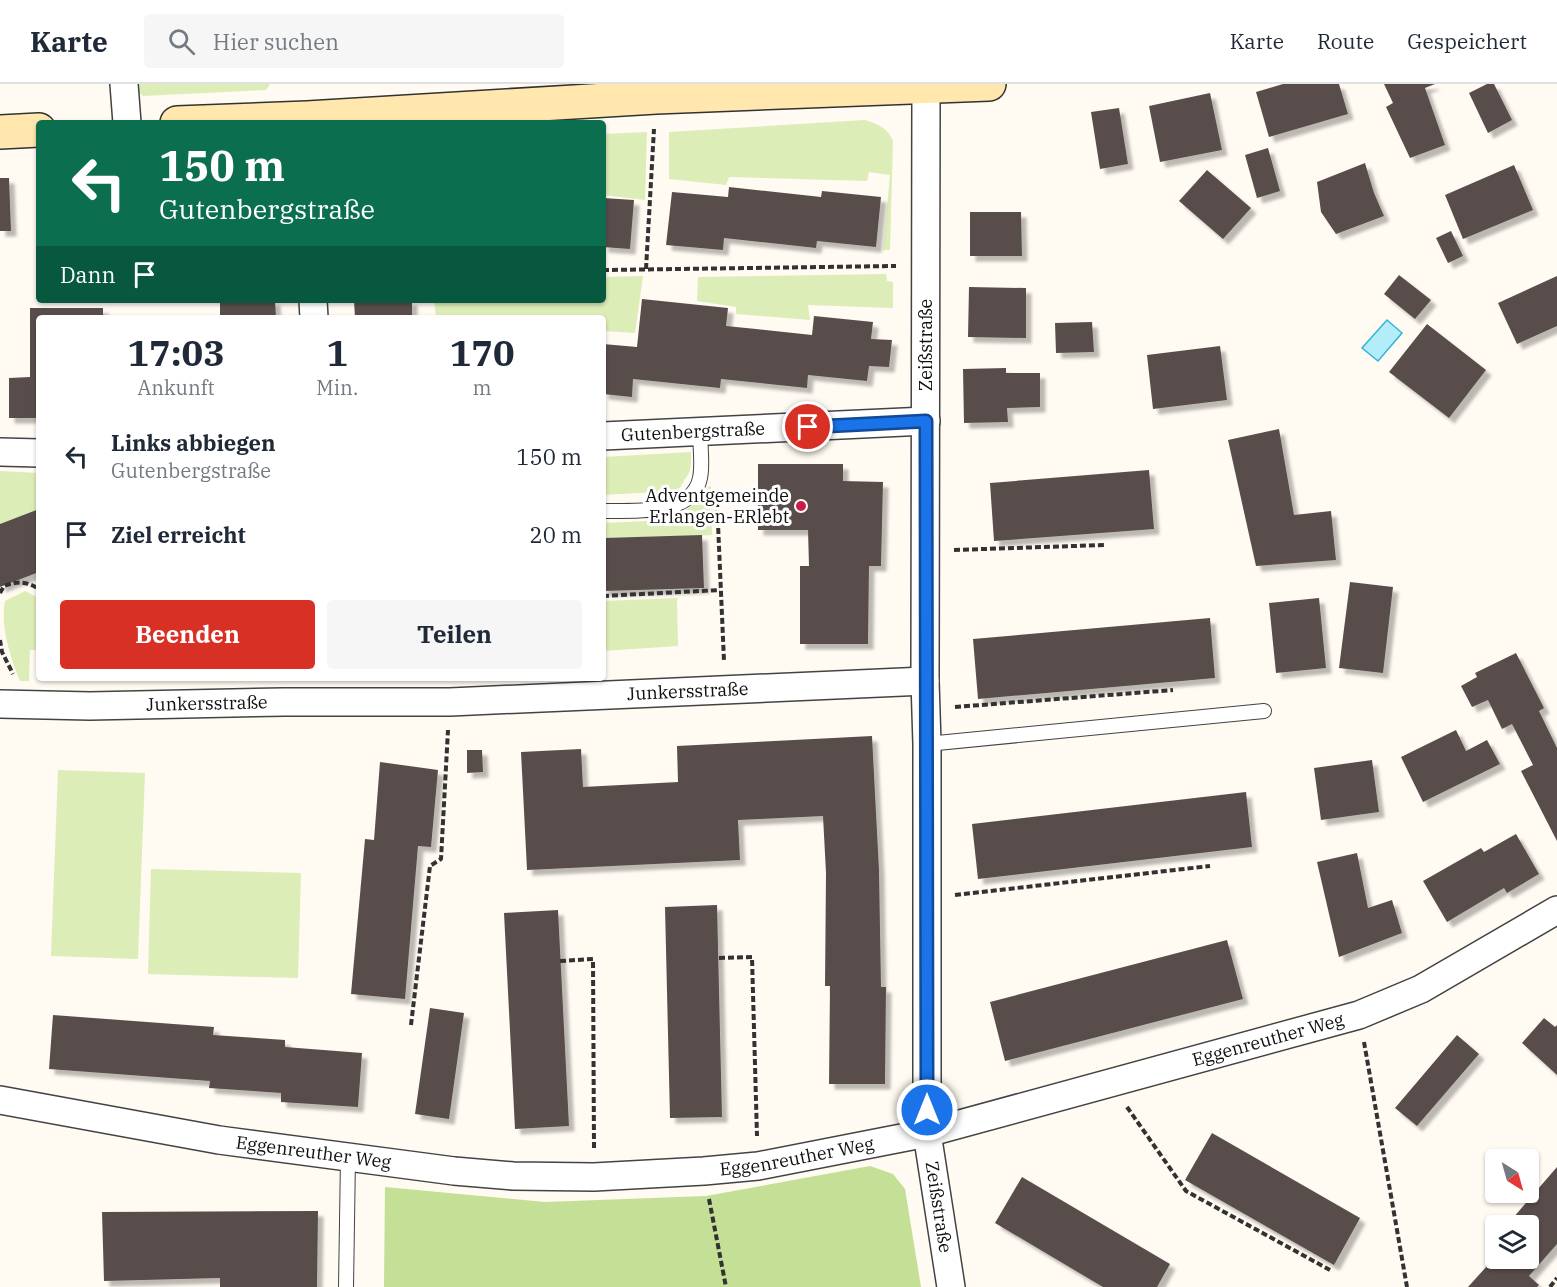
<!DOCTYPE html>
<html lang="de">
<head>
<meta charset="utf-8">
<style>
	:root { --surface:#fff; --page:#f6f6f7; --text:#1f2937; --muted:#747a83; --line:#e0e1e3; --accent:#d93025 }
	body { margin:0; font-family:"IBM Plex Serif",serif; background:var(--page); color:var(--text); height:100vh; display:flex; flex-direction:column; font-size:22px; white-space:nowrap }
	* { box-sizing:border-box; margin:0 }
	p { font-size:20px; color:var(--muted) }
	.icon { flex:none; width:33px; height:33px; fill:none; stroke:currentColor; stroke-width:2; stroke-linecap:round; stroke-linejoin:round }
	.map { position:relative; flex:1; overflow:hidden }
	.drawer { position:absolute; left:36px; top:231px; width:570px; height:366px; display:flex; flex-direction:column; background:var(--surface); border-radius:6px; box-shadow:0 2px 4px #0004 }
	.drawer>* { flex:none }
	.guide { position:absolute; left:36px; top:36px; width:570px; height:183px; border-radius:6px; box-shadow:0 2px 4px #0004; background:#0b6e4f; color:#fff; overflow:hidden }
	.needle { width:39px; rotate:143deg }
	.buttons { position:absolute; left:1485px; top:1065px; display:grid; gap:12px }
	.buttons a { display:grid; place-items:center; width:54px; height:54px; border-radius:6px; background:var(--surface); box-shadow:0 2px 4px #0004; font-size:30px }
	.pin { position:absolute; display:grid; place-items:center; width:51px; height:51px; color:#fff; margin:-26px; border:3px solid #fff; border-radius:50%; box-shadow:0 2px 6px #0007 }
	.me { position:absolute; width:66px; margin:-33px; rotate:0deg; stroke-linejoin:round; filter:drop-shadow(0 0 4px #0008) }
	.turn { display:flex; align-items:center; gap:21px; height:126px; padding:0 24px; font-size:27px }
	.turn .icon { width:78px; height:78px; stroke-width:2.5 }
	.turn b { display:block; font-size:42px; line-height:51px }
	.then { display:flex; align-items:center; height:57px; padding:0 24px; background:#0003; gap:12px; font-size:22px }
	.eta { display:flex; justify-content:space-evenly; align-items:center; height:102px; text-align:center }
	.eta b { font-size:36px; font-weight:700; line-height:42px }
	.cta { display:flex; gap:12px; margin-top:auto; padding:12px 24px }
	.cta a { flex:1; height:69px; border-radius:6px; background:var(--accent); color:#fff; font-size:24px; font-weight:700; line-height:69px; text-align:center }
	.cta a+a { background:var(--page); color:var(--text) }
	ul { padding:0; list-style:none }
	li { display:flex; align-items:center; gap:18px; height:78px; padding:0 24px }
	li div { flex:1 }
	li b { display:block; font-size:22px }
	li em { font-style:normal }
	header { display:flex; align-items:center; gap:36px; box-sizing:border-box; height:84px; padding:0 30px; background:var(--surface); border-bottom:2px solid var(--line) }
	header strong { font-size:28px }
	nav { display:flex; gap:33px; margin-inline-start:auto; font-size:21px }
	.search { width:420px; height:54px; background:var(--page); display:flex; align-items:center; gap:15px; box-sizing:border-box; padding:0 21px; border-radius:6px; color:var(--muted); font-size:22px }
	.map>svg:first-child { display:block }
	.green { fill:#ddedb8 }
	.forest { fill:#c4df96 }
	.water { fill:#b3edfa; stroke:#34b4d7; stroke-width:1.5 }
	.building { fill:#594e4b; filter:url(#shadow) }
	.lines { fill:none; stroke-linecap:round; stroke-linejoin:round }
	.lane-casing { stroke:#434343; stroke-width:16 }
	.street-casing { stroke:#434343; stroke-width:30 }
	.secondary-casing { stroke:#323232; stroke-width:36 }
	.path { stroke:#323232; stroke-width:4; stroke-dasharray:6 3; stroke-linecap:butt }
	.lane { stroke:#fff; stroke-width:14 }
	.street { stroke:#fff; stroke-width:27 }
	.secondary { stroke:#ffe7ad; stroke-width:33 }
	.route-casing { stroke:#114b97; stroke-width:15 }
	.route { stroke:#1a73e8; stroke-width:10 }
	.poi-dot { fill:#ca1d46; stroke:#fff; stroke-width:2 }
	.labels { text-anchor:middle; stroke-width:6; stroke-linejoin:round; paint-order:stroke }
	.street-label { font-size:18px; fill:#101010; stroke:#fff }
	.poi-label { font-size:18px; fill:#101010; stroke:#fff; text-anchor:end }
</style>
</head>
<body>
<header>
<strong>Karte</strong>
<div class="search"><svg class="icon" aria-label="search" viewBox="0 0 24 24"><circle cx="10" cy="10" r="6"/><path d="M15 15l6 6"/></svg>Hier suchen</div>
<nav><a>Karte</a><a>Route</a><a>Gespeichert</a></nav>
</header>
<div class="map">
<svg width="1557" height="1203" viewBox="0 0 1557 1203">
	<defs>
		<filter id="shadow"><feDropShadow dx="5.5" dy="5.5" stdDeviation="1.5" flood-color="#0004"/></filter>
	</defs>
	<rect width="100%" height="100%" fill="#fffaf2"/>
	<path class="green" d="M136,0H270L266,6L143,12L136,6Z
		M865,36C878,40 888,44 893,57L890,166H883L890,91L869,88L867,97L729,93L726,101L669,95V48Z
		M647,48L645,116L603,111V50Z
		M886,190L887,197L893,198V224L808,221L810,236L736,230V223L697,217L698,193Z
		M643,192L635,249L603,247V234H436L434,216H603V193Z
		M691,368C692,393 688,387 680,404L675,405V407L603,411V373Z
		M0,387L39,389V425L0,440Z
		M711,402L712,451L603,454V439L673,436V433L682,432V429L691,422L692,420L697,419L703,409H706L708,403Z
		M25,507L39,514V566H30L29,597H20C10,573 0,541 5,517Z
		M677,514L678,562L603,567V517Z
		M58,686L145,689L138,875L51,872Z
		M151,785L301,789L298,894L148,890Z"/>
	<path class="forest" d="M870,1082L893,1090L905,1105L921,1203H384L385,1103L545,1118L706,1112Z"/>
	<path class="water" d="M1387,236L1402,249L1378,277L1362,264Z"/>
	<path class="building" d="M1283,0H1339L1348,30L1269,53L1256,8Z
		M1384,0H1435L1425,4L1445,61L1410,74L1386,23L1393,19Z
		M1487,0H1494L1512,36L1488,49L1469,9Z
		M1210,9L1222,66L1160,78L1149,22Z
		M1119,24L1128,80L1100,85L1091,28Z
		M1268,64L1280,107L1257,114L1245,71Z
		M1365,79L1374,109L1384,132L1336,150L1321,128L1317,98Z
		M1514,81L1533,126L1463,155L1445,111Z
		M1207,86L1251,124L1223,155L1179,117Z
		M0,94H9L11,147H0Z
		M729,103L821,113L822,107L881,113L876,163L817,157L816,164L724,154L723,166L666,161L672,108L728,113Z
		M603,114L634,116L630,165L603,163Z
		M970,128H1021L1022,172H970Z
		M1451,147L1463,172L1448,179L1436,154Z
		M1399,191L1431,216L1415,235L1384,210Z
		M1557,192V242L1517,260L1498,219Z
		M969,203L1026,204V254L968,253Z
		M642,215L728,224L726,242L756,245L812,251L814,232L873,238L871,255L892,256L889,283L869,282L867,297L808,291L807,304L721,295L720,304L633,295L632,313L603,310V260L637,263Z
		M220,216H275L276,234H220Z
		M354,216H412V234H355Z
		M30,224H103V234H39V334H9V294L30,293Z
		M1092,238L1094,268L1056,269L1055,239Z
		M1427,240L1486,286L1449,334L1389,288Z
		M1220,262L1227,316L1153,325L1147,271Z
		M1006,284V289H1040V323L1007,324L1008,338L964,339L963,285Z
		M1279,345L1294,431L1331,427L1336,476L1256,482L1228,356Z
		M758,380H843V397L883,398L881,482H869L868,560H800V482H809L808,446H758Z
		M1149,386L1154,445L994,457L990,399Z
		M39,425V488L0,503V440Z
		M702,451L704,504L603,507V454Z
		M1350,498L1393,503L1383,589L1339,584Z
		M1319,514L1326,584L1276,589L1269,519Z
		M1210,534L1215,594L978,615L973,555Z
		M1516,569L1544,624L1539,627L1557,664V757L1521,687L1533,681L1512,640L1502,645L1488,616L1472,623L1461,602L1477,593L1475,589Z
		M1456,646L1466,667L1487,656L1500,680L1423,718L1401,673Z
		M872,652L879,786L881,903H886L885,1000H829L830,902H825L826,789L823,732L738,736L740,776L527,786L521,668L581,665L583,703L678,698L677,662Z
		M467,666H482L483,688L467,689Z
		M1372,676L1379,728L1321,736L1314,684Z
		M380,678L438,686L431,763L418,762L405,915L351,910L365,755L374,756Z
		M1246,708L1252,763L978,795L972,740Z
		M1516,750L1539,790L1507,809L1504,804L1447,838L1423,797L1481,764L1484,768Z
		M1357,769L1368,824L1392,816L1402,849L1339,873L1317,778Z
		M717,821L722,1033L670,1034L665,823Z
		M558,826L569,1042L515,1045L504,829Z
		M1227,856L1243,915L1005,977L990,918Z
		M430,924L464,929L449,1035L415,1030Z
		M53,931L214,943L213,951L285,956V963L362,969L358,1023L281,1018V1009L209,1004L210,997L49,985Z
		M1544,934L1555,943L1557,941V991L1522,959Z
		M1457,951L1479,970L1417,1042L1395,1024Z
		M1212,1049L1360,1134L1334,1181L1185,1096Z
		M1557,1083V1160L1529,1192L1539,1201L1537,1203H1468L1496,1172V1174H1528V1142H1506Z
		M1022,1093L1170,1180L1157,1203H1103L995,1139Z
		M318,1127L317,1203H220V1194L104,1197L102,1128Z"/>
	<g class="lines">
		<defs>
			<path id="lane" d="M603,427C633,426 692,433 700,394C703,380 700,362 700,348
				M927,660L1264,627
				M346,1203L348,1073"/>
			<g id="street">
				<path d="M124,0L127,39"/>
				<path id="s1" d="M926,4L925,597L927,660V1049L951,1203"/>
				<path d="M313,216L314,234"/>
				<path id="s2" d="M603,352L926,337"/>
				<path d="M0,368L39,369"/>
				<path id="s3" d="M0,620L90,622L284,618H450L925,597"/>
				<path id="s4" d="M0,1016L219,1056L454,1087L513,1092L594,1093L704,1087L758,1082L927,1049L1359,931L1421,905L1557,826"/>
			</g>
			<path id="secondary" d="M177,39L307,34L656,13L989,0
				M0,48L39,46"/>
		</defs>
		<use href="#lane" class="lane-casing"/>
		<use href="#street" class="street-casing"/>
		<use href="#secondary" class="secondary-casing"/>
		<path class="path" d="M646,185L654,45
			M603,186L896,182
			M717,417L724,577
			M954,466L1104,461
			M0,509L4,502C18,497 26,497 39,505
			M603,512L720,506
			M0,556L2,568L13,590
			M955,623L1173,606
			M955,811L1210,782
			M719,874L752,873L757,1052
			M560,877L593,875L594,1064
			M411,941L430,782L441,775L448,646
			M1364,958L1407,1203
			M1127,1023L1186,1107L1330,1186
			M709,1115L726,1203
			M1550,1203L1557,1194"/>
		<use href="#lane" class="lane"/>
		<use href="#street" class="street"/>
		<use href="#secondary" class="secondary"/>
	</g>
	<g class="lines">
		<defs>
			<path id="route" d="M808,343L926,337L927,1026"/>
		</defs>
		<use href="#route" class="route-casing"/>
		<use href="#route" class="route"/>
	</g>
	<circle class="poi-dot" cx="801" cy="422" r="6"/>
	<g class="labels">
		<g class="street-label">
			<text transform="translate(926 261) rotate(-90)" y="6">Zeißstraße</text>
			<text dy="6" stroke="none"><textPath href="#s2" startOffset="90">Gutenbergstraße</textPath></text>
			<text dy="6" stroke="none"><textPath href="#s3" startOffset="688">Junkersstraße</textPath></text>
			<text dy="6" stroke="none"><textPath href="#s3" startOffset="207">Junkersstraße</textPath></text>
			<text dy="6" stroke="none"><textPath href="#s4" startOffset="1290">Eggenreuther Weg</textPath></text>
			<text dy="6" stroke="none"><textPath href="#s4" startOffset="318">Eggenreuther Weg</textPath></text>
			<text dy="6" stroke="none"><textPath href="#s4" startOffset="804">Eggenreuther Weg</textPath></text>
			<text dy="6" stroke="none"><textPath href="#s1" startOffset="1120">Zeißstraße</textPath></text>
		</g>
		<g class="poi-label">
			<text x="789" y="418">Adventgemeinde<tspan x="789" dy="21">Erlangen-ERlebt</tspan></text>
		</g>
	</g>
</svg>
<div class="buttons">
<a><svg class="needle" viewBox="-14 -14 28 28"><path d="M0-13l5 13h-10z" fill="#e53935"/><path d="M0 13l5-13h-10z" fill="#747a83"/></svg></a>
<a><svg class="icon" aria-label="layers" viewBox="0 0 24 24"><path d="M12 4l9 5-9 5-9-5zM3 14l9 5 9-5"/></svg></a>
</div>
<div class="pin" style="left:808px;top:343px;background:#d93025"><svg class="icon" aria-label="arrive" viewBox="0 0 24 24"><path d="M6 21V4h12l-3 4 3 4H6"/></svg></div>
<svg class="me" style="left:927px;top:1026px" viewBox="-20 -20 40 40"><circle r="17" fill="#1a73e8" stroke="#fff" stroke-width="3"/><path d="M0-11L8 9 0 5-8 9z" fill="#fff"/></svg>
<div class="guide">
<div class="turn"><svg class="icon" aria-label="left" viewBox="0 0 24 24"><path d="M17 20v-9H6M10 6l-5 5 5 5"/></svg><div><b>150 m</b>Gutenbergstraße</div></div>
<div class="then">Dann<svg class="icon" aria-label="arrive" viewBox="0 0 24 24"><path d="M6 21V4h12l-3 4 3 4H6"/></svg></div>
</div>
<section class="drawer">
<div class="eta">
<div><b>17:03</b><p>Ankunft</p></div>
<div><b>1</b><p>Min.</p></div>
<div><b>170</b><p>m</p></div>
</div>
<ul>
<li><svg class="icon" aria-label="left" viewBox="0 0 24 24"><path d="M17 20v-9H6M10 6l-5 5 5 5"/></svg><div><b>Links abbiegen</b><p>Gutenbergstraße</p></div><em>150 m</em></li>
<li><svg class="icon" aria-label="arrive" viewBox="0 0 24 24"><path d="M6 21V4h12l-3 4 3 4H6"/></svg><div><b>Ziel erreicht</b></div><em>20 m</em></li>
</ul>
<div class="cta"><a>Beenden</a><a>Teilen</a></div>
</section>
</div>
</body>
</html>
